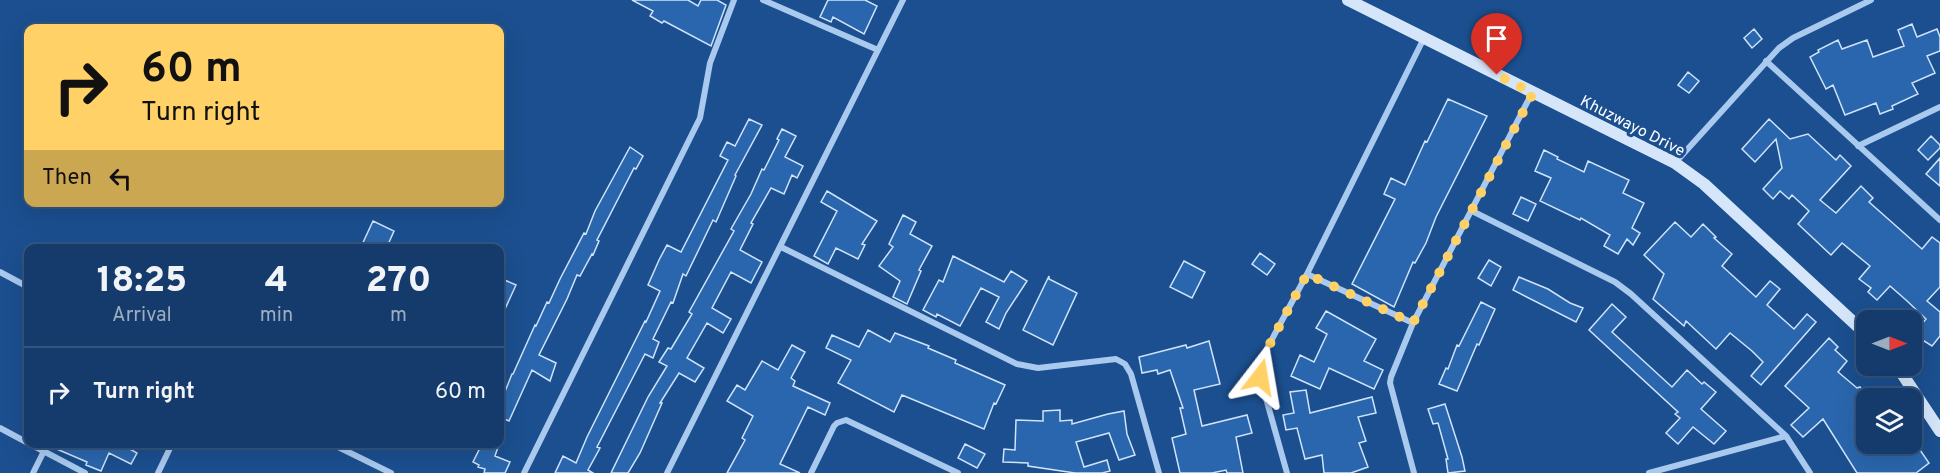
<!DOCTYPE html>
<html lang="en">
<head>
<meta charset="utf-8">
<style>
	:root { --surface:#143b6b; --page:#214673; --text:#f1f3f6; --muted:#9dadc1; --line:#33557e }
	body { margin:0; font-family:Overpass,sans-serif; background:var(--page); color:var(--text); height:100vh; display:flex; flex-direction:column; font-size:22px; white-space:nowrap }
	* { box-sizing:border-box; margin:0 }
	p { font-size:20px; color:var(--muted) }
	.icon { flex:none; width:33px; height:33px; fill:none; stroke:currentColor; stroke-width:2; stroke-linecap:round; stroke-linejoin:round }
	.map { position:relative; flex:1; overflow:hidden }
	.panel { position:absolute; left:24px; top:244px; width:480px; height:204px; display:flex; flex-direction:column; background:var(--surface); border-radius:12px; box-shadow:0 6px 24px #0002,0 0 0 2px var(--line) }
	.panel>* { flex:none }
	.guide { position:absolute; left:24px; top:24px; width:480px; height:183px; border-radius:12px; box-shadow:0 6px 24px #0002,0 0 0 2px var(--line); background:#ffd166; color:#111; overflow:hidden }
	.needle { width:39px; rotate:90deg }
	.controls { position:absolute; left:1856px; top:310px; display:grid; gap:12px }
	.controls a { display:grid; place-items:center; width:66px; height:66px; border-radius:12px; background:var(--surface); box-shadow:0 6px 24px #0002,0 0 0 2px var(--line); font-size:30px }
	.pin { position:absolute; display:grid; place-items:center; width:51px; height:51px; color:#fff; margin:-62px -26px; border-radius:50% 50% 50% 0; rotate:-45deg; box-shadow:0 0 6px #0007 }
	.pin .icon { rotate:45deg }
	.me { position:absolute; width:66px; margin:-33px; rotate:14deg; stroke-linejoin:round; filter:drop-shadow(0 0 4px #0008) }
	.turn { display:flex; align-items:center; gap:21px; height:126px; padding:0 18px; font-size:27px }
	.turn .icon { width:78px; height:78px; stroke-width:2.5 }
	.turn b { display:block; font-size:42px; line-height:51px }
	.then { display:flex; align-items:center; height:57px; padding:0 18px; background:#0003; gap:12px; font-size:22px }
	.eta { display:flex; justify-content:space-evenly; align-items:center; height:102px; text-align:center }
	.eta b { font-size:36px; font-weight:800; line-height:42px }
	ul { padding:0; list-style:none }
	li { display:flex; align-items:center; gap:18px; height:90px; padding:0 18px; border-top:2px solid var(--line) }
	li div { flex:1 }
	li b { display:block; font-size:22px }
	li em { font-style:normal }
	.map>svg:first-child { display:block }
	.building { fill:#2a66ad; stroke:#cfe3fa; stroke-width:1.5 }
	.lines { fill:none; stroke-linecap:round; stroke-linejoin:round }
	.street { stroke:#a9c9ee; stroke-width:6 }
	.secondary { stroke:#d6e6fa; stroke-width:12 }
	.route { stroke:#ffd166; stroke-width:10; stroke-dasharray:0 18 }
	.labels { text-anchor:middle; stroke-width:6; stroke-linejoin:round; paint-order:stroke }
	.street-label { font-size:16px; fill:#fff; stroke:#1b4f8f }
</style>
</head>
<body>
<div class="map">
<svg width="1940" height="473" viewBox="0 0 1940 473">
	<rect width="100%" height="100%" fill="#1b4f8f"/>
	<path class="building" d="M632,0H688L698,6L701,0H717L726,5L711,46L664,21L662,23L650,16L653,11Z
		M828,0H865L877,6L864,34L833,17L831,22L820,17Z
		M1912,24L1917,37L1937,29L1940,37V51L1927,56L1935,73L1912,83L1918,94L1892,106L1893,109L1880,114L1876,103L1845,115L1833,85L1826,89L1810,57L1819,52L1818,50L1838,40L1842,49L1867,40L1873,57L1904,46L1898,30Z
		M1754,29L1762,39L1752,48L1744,38Z
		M1688,72L1699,81L1689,93L1678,85Z
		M1448,99L1487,116L1436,217L1426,243L1415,263L1413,262L1394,307L1352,284L1395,199L1384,194L1391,178L1405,185L1425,141L1427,142Z
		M749,119L762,125L735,175L736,176L716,222L713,220L686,276L683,274L673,303L671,302L653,339L659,342L653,358L645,354L597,447L600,448L588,470L593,473H555L563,456L576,463L587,437L645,321L646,322L660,291L648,285L659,260L667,245L681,252L728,160L720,156L727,142L735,146Z
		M1769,119L1790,139L1808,134L1836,160L1840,155L1851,166L1820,200L1836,213L1861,186L1873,198L1869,202L1922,249L1932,237L1940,243V287L1927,301L1940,312V336L1932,346L1913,334L1926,319L1906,300L1890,286L1877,300L1868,292L1871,288L1859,279L1870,266L1842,243L1831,255L1798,224L1809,211L1792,195L1789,199L1780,191L1773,199L1763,189L1782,168L1776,139L1755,162L1742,149Z
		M782,129L796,136L785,157L803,166L797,178L792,175L784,194L771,188L751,223L753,224L740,250L762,262L751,283L731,272L712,308L731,319L723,333L707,323L687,358L704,368L695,382L679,373L660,403H662L640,453L628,473H611L648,397L667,366L659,362L668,348L671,349L692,314L689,312L734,231L731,229L751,194L762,169L764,170L779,140L777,139Z
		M1931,136L1940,145V148L1928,160L1918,150Z
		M630,147L643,156L636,169L634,168L597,240L599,241L593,255L592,254L580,276L577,275L567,299L539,355L556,363L550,381L532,370L509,421L500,417V398L502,399L512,374H513L535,325L536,326L547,302L549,303L560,279L584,233L586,234L595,211Z
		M1544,150L1558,157L1557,159L1584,172L1588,161L1629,180L1623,193L1644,203L1632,228L1640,233L1633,245L1627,239L1618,254L1604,246L1610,235L1581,218L1580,220L1540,201L1551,178L1535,171Z
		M1940,158V186L1926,174Z
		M827,191L877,221L862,244L865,245L858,259L836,248L828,264L814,256L837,211L821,202Z
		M1521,197L1536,204L1528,221L1513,214Z
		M903,215L916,222L910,234L932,246L919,270L921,271L907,304L893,297L900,281L879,266L893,247L889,244Z
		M373,221L394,231L386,249H360Z
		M1675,222L1691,237L1703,224L1716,237L1714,238L1732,254L1722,266L1756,297L1770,281L1780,289L1767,305L1794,329L1807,314L1816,322L1761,385L1751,376L1763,362L1752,351L1730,333L1716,349L1686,321L1684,326L1653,299L1664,274L1644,255Z
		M1260,253L1275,264L1267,275L1252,264Z
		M953,256L1004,282L1011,271L1027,281L1006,313L999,329L986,322L999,297L981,288L960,326L937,314L936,317L923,310L939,280L943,282Z
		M1489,260L1501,267L1491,286L1478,278Z
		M1184,261L1205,272L1192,298L1170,287Z
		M1049,276V279L1077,293L1053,345L1023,330Z
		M1519,277L1548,289L1570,303L1583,308L1576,322L1513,290Z
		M500,278L516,285L500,320Z
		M1481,302L1495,309L1479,345L1477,344L1457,391L1439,384L1446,368L1448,369L1457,345L1459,346Z
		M1612,304L1626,317L1612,332L1672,387L1687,370L1702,384L1704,382L1716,392L1701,409L1726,431L1714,444L1693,427L1678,444L1666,433L1680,418L1675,414L1678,412L1589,330Z
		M1326,311L1376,339L1364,361L1383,370L1374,389L1329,368L1320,389L1291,376L1300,355L1314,362L1327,334L1316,328Z
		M868,330L890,342L895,333L929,346L928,348L956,360L955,363L1005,385L996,404L994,403L984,429L902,395L894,412L838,383L851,360L826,348L832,335L859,347Z
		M1829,338L1838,347L1835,350L1847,361L1838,372L1857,388L1860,387L1866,396V444H1916L1929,463L1916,473H1857L1823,419L1803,437L1791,425L1809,408L1785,386Z
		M1209,341L1220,384L1194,390L1202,426L1247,415L1252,433L1236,437L1243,473H1227L1226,470L1212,473H1180L1172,438L1186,434L1180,408H1183L1170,370L1158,374L1157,370L1142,373L1139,357L1186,345L1187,348Z
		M792,345L805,352L791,378L795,381L793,386L830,403L825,415L808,407L780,464L800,473H727L745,440L742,438L753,416L727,401L737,385L745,390L762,361L778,370Z
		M1306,390L1310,413L1372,397L1376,413L1358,417L1366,441L1359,443L1368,467L1351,473H1324L1322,455L1305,459L1297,428L1286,430L1283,415L1294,413L1290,392Z
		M1445,404L1462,457L1465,471L1448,473L1446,459H1448L1438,423L1433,424L1428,409Z
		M1060,410V421L1072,420V424L1108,414L1124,411L1127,434L1135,455L1119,460L1109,433L1076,442L1084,467L1107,460L1110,471L1102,473H1075L1028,466V463L1003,462L1004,449L1015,450L1016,420L1043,421V411Z
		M45,444H121L137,453L131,464L109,453L101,471L86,465L87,462Z
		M482,444H499L495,456L510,462L505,473H484L485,469L478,467L479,465L473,462Z
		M965,444L985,454L977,468L958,458Z"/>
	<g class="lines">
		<path class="street" d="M763,0L878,50
			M1766,61L1940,220
			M1858,146L1940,107
			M1675,163L1779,48L1793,38L1871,0
			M1472,211L1615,282L1631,294L1786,436L1810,473
			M781,247L1017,364L1038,368L1116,359L1125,364L1131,374L1159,473
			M0,272L28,287
			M1307,274L1413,323
			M0,428L28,443
			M30,444L85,473
			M332,444L391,473
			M33,473L44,451
			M158,473L172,444
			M524,473L700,118L710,63L734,0
			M667,473L903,0
			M811,473L834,426L837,423L846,420L958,473
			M1287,473L1260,377L1263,356L1307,274L1424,38
			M1414,473L1390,383L1391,377L1413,323L1532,93
			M1649,473L1786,436"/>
		<path class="secondary" d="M1348,0L1675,163L1704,184L1866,334
			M1897,366L1940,431"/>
	</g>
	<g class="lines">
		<path class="route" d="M1260,377L1263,357L1307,274L1413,323L1533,93L1497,75"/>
	</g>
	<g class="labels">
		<g class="street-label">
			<text transform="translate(1633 125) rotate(27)" y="6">Khuzwayo Drive</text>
		</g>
	</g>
</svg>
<div class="controls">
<a><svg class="needle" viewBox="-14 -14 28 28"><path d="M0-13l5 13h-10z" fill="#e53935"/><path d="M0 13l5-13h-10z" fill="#9dadc1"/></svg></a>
<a><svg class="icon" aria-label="layers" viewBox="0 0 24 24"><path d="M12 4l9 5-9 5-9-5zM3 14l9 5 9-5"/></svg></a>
</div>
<div class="pin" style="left:1497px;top:75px;background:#d93025"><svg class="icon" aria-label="arrive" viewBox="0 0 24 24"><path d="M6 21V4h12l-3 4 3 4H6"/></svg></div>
<svg class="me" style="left:1260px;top:377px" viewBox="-20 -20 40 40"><path d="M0-17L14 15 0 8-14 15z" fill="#ffd166" stroke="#fff" stroke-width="4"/></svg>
<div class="guide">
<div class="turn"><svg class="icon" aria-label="right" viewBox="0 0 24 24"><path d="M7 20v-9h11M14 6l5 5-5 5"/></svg><div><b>60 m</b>Turn right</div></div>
<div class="then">Then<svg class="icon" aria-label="left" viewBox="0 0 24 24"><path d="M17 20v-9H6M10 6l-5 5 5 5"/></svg></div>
</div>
<section class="panel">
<div class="eta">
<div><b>18:25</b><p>Arrival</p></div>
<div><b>4</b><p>min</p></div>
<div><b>270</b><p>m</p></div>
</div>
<ul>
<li><svg class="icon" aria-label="right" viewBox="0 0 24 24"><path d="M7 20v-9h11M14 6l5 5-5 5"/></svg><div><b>Turn right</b></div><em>60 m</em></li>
</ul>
</section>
</div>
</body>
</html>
